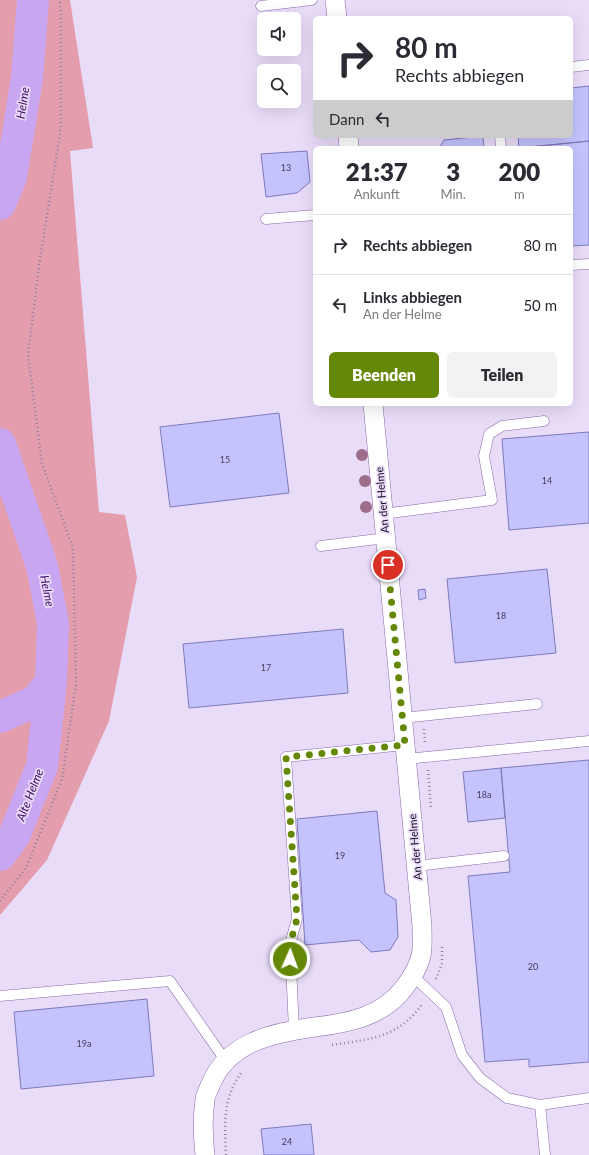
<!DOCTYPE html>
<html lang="de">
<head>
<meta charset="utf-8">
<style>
	:root { --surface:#fff; --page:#f2f2f3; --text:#2b2b33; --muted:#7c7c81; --line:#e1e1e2; --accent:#658706 }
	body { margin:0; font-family:Lato,sans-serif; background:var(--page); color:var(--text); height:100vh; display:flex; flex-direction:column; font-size:15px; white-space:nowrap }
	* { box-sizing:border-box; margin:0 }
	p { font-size:13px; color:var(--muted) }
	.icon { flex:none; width:22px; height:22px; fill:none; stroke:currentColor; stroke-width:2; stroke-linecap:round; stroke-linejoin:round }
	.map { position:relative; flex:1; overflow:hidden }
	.side { position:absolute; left:313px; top:146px; width:260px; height:260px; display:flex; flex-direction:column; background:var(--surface); border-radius:6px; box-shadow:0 4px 16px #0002 }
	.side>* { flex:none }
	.banner { position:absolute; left:313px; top:16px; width:260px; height:122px; border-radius:6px; box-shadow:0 4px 16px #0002; background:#fff; color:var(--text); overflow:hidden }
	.fabs { position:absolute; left:257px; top:12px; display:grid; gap:8px }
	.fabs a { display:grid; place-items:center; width:44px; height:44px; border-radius:6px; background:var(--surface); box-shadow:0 4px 16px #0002; font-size:20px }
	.pin { position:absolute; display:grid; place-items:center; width:34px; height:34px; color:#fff; margin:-17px; border:2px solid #fff; border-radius:50%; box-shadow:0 1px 4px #0007 }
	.me { position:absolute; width:44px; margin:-22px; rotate:2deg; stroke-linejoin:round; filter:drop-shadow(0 0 3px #0008) }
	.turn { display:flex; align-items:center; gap:14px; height:84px; padding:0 16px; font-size:18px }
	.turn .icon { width:52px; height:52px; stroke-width:2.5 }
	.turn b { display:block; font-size:28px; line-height:34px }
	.then { display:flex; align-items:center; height:38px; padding:0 16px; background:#0003; gap:8px; font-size:15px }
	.eta { display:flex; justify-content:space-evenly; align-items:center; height:68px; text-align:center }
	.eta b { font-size:24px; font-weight:800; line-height:28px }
	.button { display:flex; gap:8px; margin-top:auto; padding:8px 16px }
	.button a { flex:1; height:46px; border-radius:6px; background:var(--accent); color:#fff; font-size:16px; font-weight:800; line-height:46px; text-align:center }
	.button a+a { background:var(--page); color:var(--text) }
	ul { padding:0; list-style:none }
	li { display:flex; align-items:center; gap:12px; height:60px; padding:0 16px; border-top:1px solid var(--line) }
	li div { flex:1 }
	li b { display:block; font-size:15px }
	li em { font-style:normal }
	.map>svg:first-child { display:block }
	.green { fill:#e49dac }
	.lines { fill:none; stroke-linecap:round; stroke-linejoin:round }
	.river { stroke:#c9a6f1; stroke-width:32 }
	.building { fill:#c4c3fd; stroke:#7e7abe }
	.service-casing { stroke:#8869a9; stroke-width:11 }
	.minor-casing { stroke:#8869a9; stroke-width:20 }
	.path { stroke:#8f829d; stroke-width:2.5; stroke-dasharray:1 3; stroke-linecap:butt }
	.service { stroke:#fff; stroke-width:10 }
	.minor { stroke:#fff; stroke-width:19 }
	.tree { fill:#9e6d89 }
	.route { stroke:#658706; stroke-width:7; stroke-dasharray:0 12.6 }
	.labels { text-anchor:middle; stroke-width:3.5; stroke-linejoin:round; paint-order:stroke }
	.number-label { font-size:9px; fill:#453b5c }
	.street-label { font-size:11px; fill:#1b0e27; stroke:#e9dcf9 }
	.water-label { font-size:12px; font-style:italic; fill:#400d64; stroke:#e9dcf9 }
</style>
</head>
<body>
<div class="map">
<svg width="589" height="1155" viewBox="0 0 589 1155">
	<rect width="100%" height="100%" fill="#e9dcf9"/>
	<path class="green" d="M0,0H70L93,148L70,151L99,512L125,515L137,577L109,721L47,860L0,915Z"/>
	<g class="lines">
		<path class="river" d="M0,204L11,177L27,78L33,0
			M0,444L42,566L53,623L51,682L36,701L0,717
			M0,855L14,836L42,766L51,682"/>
	</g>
	<path class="building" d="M589,86V141L519,148L518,136H571V88Z
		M483,136L484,148H439L444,140Z
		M589,141V245L571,246V148H519Z
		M307,151L310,182L297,193L266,197L261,154Z
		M279,413L289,493L170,507L160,427Z
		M589,432V523L509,530L502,439Z
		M547,569L556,653L455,663L447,579Z
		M425,589L426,598L419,600L418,590Z
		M343,629L348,693L189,708L183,644Z
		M589,760V1062L529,1067V1059L485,1062L468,876L510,872L501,768Z
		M501,768L505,818L468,822L463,772Z
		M377,811L385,893L396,900L398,937L390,950L371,952L359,940L305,945L297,819Z
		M147,999L154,1076L21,1089L14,1012Z
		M311,1124L314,1155H264L261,1129Z"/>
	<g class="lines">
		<defs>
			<path id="service" d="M261,6L312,0
				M571,67L589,65
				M500,136L501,148
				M266,219L315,215
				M571,265L589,264
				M383,514L492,500L484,456L489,434L502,426L544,421
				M321,546L386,538
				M402,718L537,704
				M406,759L589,741
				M416,866L504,856
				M413,976L446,1007L462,1055L480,1078L507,1098L540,1105L589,1098
				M0,996L170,981L225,1060
				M294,1030L290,944L297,919L286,757L405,745
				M540,1105L545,1155"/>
			<path id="minor" d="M335,0L337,18
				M348,136L349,148
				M205,1155C203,1137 202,1119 205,1100C205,1096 208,1091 210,1086C227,1042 272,1033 315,1027C348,1023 382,1017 404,988C411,979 418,968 421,956C423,947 422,935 422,926L373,404"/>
		</defs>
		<use href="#service" class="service-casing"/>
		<use href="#minor" class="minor-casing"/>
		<path class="path" d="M424,729L425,743
			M428,770L431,809
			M0,901L26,868L62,779L76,684L73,548L42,464L28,354L40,259L61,128V10L59,0
			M436,979L442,963V946
			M332,1045C370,1039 399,1038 423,1003
			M226,1155C225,1124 222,1100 241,1073"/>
		<use href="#service" class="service"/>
		<use href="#minor" class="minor"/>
	</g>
	<g class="tree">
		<circle cx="362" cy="455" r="6"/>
		<circle cx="365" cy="481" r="6"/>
		<circle cx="366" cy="507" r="6"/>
	</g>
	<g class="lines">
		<path class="route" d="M290,959V944L297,919L286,757L405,745L388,565"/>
	</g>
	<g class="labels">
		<g class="number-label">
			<text x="286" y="171">13</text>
			<text x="225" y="463">15</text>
			<text x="547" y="484">14</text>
			<text x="501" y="619">18</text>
			<text x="266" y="671">17</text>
			<text x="484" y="798">18a</text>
			<text x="340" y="859">19</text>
			<text x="533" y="970">20</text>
			<text x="84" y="1047">19a</text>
			<text x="287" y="1145">24</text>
		</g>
		<g class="street-label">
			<text transform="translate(382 500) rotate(-95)" y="4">An der Helme</text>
			<text transform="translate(415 847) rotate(-95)" y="4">An der Helme</text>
		</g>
		<g class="water-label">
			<text transform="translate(23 103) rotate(-81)" y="4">Helme</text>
			<text transform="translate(47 591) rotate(79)" y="4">Helme</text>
			<text transform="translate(30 795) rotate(-69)" y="4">Alte Helme</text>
		</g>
	</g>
</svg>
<div class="fabs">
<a><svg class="icon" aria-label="sound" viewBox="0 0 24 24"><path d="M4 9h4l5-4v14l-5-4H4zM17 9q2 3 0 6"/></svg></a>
<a><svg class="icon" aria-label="search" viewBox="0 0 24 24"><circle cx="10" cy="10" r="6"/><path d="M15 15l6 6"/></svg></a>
</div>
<div class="pin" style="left:388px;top:565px;background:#d93025"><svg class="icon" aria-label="arrive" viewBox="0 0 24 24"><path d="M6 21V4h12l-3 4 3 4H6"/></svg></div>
<svg class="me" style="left:290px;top:959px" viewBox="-20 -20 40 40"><circle r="17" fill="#658706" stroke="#fff" stroke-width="3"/><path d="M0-11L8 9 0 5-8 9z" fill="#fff"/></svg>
<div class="banner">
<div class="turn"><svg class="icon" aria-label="right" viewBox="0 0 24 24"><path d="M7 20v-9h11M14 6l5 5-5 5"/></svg><div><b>80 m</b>Rechts abbiegen</div></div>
<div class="then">Dann<svg class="icon" aria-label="left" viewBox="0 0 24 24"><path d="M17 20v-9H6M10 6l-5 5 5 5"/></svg></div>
</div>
<section class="side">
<div class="eta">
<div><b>21:37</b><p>Ankunft</p></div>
<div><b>3</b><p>Min.</p></div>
<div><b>200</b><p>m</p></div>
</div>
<ul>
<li><svg class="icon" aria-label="right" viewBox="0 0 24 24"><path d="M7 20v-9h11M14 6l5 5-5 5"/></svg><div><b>Rechts abbiegen</b></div><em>80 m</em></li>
<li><svg class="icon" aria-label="left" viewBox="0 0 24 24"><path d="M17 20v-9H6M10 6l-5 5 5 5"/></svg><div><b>Links abbiegen</b><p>An der Helme</p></div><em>50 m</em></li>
</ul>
<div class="button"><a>Beenden</a><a>Teilen</a></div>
</section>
</div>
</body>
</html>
